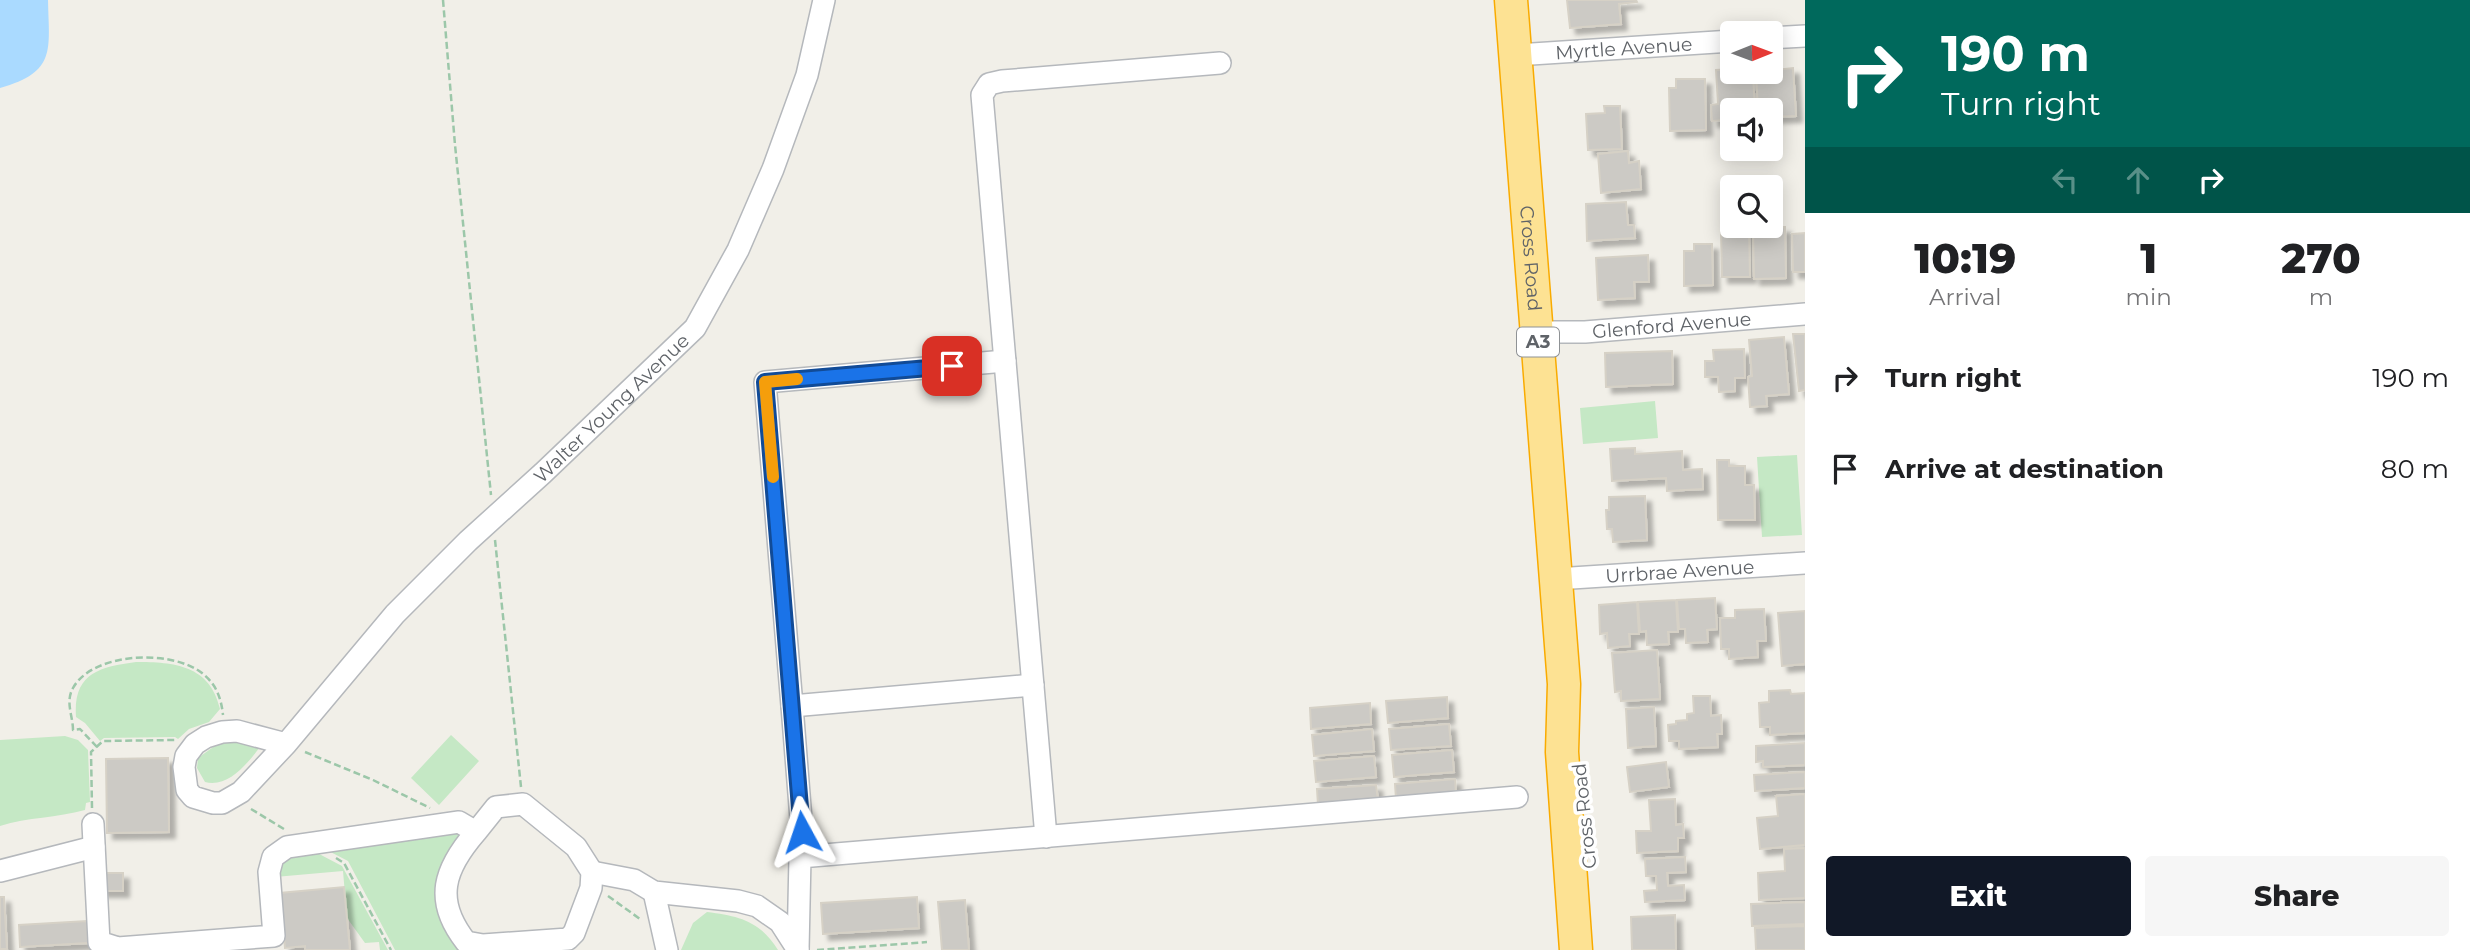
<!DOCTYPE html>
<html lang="en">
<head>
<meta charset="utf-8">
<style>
	:root { --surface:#fff; --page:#f6f6f6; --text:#202124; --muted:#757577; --accent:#111827 }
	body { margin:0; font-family:Montserrat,sans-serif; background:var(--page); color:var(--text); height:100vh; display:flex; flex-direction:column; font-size:26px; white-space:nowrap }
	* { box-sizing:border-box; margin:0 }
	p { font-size:23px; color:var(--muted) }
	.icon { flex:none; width:38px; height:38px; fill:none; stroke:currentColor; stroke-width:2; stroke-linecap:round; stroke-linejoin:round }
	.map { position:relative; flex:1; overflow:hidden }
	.side { display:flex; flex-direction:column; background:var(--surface); width:665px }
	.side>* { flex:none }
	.guide { background:#00695c; color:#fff; overflow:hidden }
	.needle { width:46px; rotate:89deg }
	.buttons { position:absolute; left:1720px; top:21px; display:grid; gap:14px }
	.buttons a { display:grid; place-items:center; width:63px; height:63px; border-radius:7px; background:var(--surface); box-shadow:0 4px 18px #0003; font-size:35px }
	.pin { position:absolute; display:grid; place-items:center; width:60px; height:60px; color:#fff; margin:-30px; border-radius:14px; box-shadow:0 4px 10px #0006 }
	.me { position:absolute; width:77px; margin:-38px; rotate:355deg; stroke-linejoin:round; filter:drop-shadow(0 0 5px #0008) }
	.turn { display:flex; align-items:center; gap:24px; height:147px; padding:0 21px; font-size:32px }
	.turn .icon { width:91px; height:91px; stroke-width:2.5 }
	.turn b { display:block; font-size:49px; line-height:60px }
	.lanes { display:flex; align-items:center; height:66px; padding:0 21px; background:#0003; justify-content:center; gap:35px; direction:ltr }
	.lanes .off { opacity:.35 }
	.eta { display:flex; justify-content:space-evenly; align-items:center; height:119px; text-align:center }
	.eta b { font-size:42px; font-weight:800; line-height:49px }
	.cta { display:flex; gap:14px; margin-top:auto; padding:14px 21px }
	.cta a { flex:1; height:80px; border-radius:7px; background:var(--accent); color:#fff; font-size:28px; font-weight:800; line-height:80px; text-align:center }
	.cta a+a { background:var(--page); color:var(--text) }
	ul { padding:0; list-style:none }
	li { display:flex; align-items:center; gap:21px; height:91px; padding:0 21px }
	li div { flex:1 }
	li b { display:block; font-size:26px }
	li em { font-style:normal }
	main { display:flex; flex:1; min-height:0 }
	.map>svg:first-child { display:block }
	.green { fill:#c5e8c5 }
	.water { fill:#aadaff }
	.building { fill:#cccac5; stroke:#d6d1c6; stroke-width:2; filter:url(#shadow) }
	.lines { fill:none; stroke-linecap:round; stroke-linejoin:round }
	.minor-casing { stroke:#b5b8bc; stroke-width:24 }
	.highway-casing { stroke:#f9ab00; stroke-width:35 }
	.path { stroke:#9cc7a9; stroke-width:2.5; stroke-dasharray:7 3.5; stroke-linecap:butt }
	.minor { stroke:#fff; stroke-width:21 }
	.highway { stroke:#fde293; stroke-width:32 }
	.route-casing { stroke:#114b97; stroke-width:18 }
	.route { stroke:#1a73e8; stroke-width:12 }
	.slow { stroke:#f59e0b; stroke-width:12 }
	.labels { text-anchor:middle; stroke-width:7; stroke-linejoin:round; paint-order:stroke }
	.shield { fill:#fff; stroke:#8f9295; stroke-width:2 }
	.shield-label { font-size:18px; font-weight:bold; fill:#5f6368 }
	.street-label { font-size:19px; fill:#5f6368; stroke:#fff }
</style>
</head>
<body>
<main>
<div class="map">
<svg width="1805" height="950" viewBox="0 0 1805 950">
	<defs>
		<filter id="shadow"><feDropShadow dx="6" dy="6" stdDeviation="2" flood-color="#0004"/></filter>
	</defs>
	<rect width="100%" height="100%" fill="#f1efe8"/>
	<path class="green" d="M1655,401L1658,438L1583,444L1580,408Z
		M1797,455L1802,535L1762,537L1757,457Z
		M136,662C174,662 210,665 220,709L209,722L189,729L178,739L175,737L104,738L100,741L85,723L76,717C73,674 98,667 136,662Z
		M451,735L479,761L439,805L411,778Z
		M65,736L78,740L88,750L90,802L86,803L85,810C57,818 28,817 0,826V740Z
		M231,742H245L260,747C247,764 228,788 205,782L197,768L198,758L216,745Z
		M459,830V837L442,865L439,887L474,950H395L348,861L315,844Z
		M302,845L342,866L388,950H380L379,942L365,943L347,918L343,871L275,877L278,858Z
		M707,912C739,916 760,921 778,950H681L693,923Z"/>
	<path class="water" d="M0,0H48C49,50 57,72 0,88Z"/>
	<path class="building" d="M1567,0H1636L1637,2L1619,4L1621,24L1570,28Z
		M1793,68L1796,116L1771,117V110H1758L1756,72Z
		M1732,69V72H1742V75L1753,74L1755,110H1732V134H1725L1724,120L1712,121L1711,105L1718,104L1716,70Z
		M1676,79H1705L1706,130L1670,131L1669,88H1676Z
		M1604,106H1620L1622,149L1588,150L1586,114L1605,113Z
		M1628,151L1629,163L1639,161L1641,189L1601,193L1598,154Z
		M1626,202L1628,225H1634L1635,238L1587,241L1586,204Z
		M1785,227L1786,278L1754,279L1753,228Z
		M1749,229L1750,277H1722L1721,230Z
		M1805,233V272H1793L1792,234Z
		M1694,244H1712L1713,285L1684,286V251H1694Z
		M1648,255L1649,282H1634L1635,298L1598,300L1596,258Z
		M1793,334H1805V390L1799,391Z
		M1784,337L1789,394L1766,396L1767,406L1750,407L1748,377L1752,376L1749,340Z
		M1744,349L1745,378H1735V391L1719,392L1718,377H1705V361H1714L1713,350Z
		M1672,351L1673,384L1606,387L1605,353Z
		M1635,448V454L1682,451L1683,470L1702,469L1703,489L1667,491L1666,478L1612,481L1610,449Z
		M1717,460H1729V466H1745V485H1754L1755,520H1718Z
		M1645,496L1647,540L1613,542L1612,529H1607L1606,510H1609V497Z
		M1715,598L1717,629L1707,630L1708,642L1686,643L1685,629H1679L1677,600Z
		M1676,600L1678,632H1668L1669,644L1647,645L1646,631L1640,632L1638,602Z
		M1637,602L1639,634H1629L1630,646L1608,648L1607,633L1600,634L1599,605Z
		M1764,609L1766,641H1757L1758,657L1729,659V649H1721L1720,618H1735V610Z
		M1805,611V664L1782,666L1778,613Z
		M1657,650L1660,699L1621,701V691L1615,692L1612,653Z
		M1790,690L1791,694L1805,693V733L1770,735V727H1760L1759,703L1769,702V691Z
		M1693,696H1710L1711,716L1721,715L1722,734H1717L1718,747L1679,749V741H1669L1668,725L1676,724V721L1687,720V714L1694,713Z
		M1447,697L1448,718L1388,723L1386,701Z
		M1370,703L1371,724L1311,729L1310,708Z
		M1654,707L1656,746L1628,748L1626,709Z
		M1449,724L1451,746L1391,750L1389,729Z
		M1372,729L1374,751L1314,756L1312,735Z
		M1805,743V765L1763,767V761L1756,762V746Z
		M1452,750L1454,772L1394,777L1392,755Z
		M1374,756L1376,777L1316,782L1314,761Z
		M168,758L169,832L107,833L106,759Z
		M1666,762L1669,787L1630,792L1627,767Z
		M1805,772V788L1755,791L1754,775Z
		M1455,779L1456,794L1396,799L1395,784Z
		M1376,785L1378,800L1318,805L1317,789Z
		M1805,794V845L1760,849L1757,818L1778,816L1776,796Z
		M1675,799L1676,825L1683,824L1684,838H1678V851L1637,853L1636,831H1651L1649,800Z
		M1805,848V898L1759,900L1758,873L1785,871L1784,849Z
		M1685,857L1686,872L1667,873L1668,886L1684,885L1685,900L1645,902L1644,891L1657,890L1656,876H1646L1645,859Z
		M100,873H123V891H100Z
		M344,887L350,950H305V946L285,948L280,893Z
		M0,897H4L7,949H0Z
		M917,897L919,928L823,934L821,903Z
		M965,900L969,950H942L938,902Z
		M1805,902V924L1752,926L1751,904Z
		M1675,915L1676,950H1632L1631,917Z
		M87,921L88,943L20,947L19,925Z
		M1805,926V950H1756L1755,928Z"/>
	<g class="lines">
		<defs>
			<g id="minor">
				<path d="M1771,38L1805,36"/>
				<path id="s1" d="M1516,55L1732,41"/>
				<path id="s2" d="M1537,332H1585L1805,314"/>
				<path d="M1005,361L765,382L792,706L1033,685"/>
				<path id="s3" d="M1556,579L1805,563"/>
				<path d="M792,706L804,857"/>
				<path id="s4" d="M286,744L237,731L222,732L206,737L195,744L186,756L184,767L187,790L193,797L213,803H222L241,792L286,744L395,614L468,541L543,473L695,328L738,250L773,169L807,75L824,0"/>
				<path d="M93,824L99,942L118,948L274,936L269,872L273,857L287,847L459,822L476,832L496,807L523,804L576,847L592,872L591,888L574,933L568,939L483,945L466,942C433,900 444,869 476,832"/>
				<path d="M1046,837L982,95L989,84L1002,81L1220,63"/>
				<path d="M0,871L94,847"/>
				<path d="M592,872L634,880L654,892L738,901L757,906L780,922L798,950"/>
				<path d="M654,892L667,950"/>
				<path d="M798,950L800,857L1517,797"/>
			</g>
			<g id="highway">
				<path id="s5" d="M1511,0L1564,684L1562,752L1576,950"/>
			</g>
		</defs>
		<use href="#minor" class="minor-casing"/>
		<use href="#highway" class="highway-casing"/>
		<path class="path" d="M443,0L455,145L491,495
			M495,540L521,787
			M97,747L80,729L73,730C73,716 65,702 73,688C93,652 171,649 202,673C216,684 221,697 223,715
			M305,752L373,780L430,808
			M92,808L91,752L103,741L175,740
			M251,809L284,829
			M336,858L344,863L391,950
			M608,896L640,919
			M817,950L927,942"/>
		<use href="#minor" class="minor"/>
		<use href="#highway" class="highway"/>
	</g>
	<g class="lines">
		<defs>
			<path id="route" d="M802,832L765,382L952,366"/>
		</defs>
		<use href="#route" class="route-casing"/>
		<use href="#route" class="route"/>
		<path class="slow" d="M773,477L765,382L797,379"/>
	</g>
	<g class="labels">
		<rect class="shield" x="1517" y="327.5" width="42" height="29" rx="5"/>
		<g class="shield-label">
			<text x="1538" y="348">A3</text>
		</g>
		<g class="street-label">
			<text dy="7" stroke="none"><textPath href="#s1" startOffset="108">Myrtle Avenue</textPath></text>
			<text dy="7" stroke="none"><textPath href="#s5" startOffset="259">Cross Road</textPath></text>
			<text dy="7" stroke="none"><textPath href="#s2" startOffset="135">Glenford Avenue</textPath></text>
			<text dy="7" stroke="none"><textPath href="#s4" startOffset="740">Walter Young Avenue</textPath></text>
			<text dy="7" stroke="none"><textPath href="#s3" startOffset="124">Urrbrae Avenue</textPath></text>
			<text transform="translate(1584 816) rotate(-96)" y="7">Cross Road</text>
		</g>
	</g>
</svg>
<div class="buttons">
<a><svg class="needle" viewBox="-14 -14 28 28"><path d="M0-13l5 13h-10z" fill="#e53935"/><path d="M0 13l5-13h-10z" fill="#757577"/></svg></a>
<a><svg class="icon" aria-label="sound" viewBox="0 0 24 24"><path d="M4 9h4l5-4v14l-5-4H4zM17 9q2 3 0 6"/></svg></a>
<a><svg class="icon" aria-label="search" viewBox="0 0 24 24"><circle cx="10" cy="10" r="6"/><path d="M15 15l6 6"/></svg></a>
</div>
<div class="pin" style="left:952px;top:366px;background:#d93025"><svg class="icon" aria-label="arrive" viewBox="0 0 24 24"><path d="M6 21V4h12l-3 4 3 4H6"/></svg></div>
<svg class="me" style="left:802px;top:832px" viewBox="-20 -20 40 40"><path d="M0-17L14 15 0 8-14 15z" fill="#1a73e8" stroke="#fff" stroke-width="4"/></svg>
</div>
<section class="side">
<div class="guide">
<div class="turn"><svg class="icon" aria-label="right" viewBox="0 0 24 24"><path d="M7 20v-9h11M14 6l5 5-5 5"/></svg><div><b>190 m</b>Turn right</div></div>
<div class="lanes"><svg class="icon off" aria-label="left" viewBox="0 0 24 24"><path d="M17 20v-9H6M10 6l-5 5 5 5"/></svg><svg class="icon off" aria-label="ahead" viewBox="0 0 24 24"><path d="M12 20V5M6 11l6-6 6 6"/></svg><svg class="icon" aria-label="right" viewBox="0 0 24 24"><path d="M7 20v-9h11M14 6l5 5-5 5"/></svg></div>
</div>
<div class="eta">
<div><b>10:19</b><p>Arrival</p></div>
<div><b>1</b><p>min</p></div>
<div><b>270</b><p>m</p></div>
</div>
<ul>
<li><svg class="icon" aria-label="right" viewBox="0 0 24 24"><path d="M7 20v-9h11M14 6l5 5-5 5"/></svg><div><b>Turn right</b></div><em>190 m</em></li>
<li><svg class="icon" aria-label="arrive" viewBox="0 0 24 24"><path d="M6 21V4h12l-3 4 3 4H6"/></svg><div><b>Arrive at destination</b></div><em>80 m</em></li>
</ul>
<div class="cta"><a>Exit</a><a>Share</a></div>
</section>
</main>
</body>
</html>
